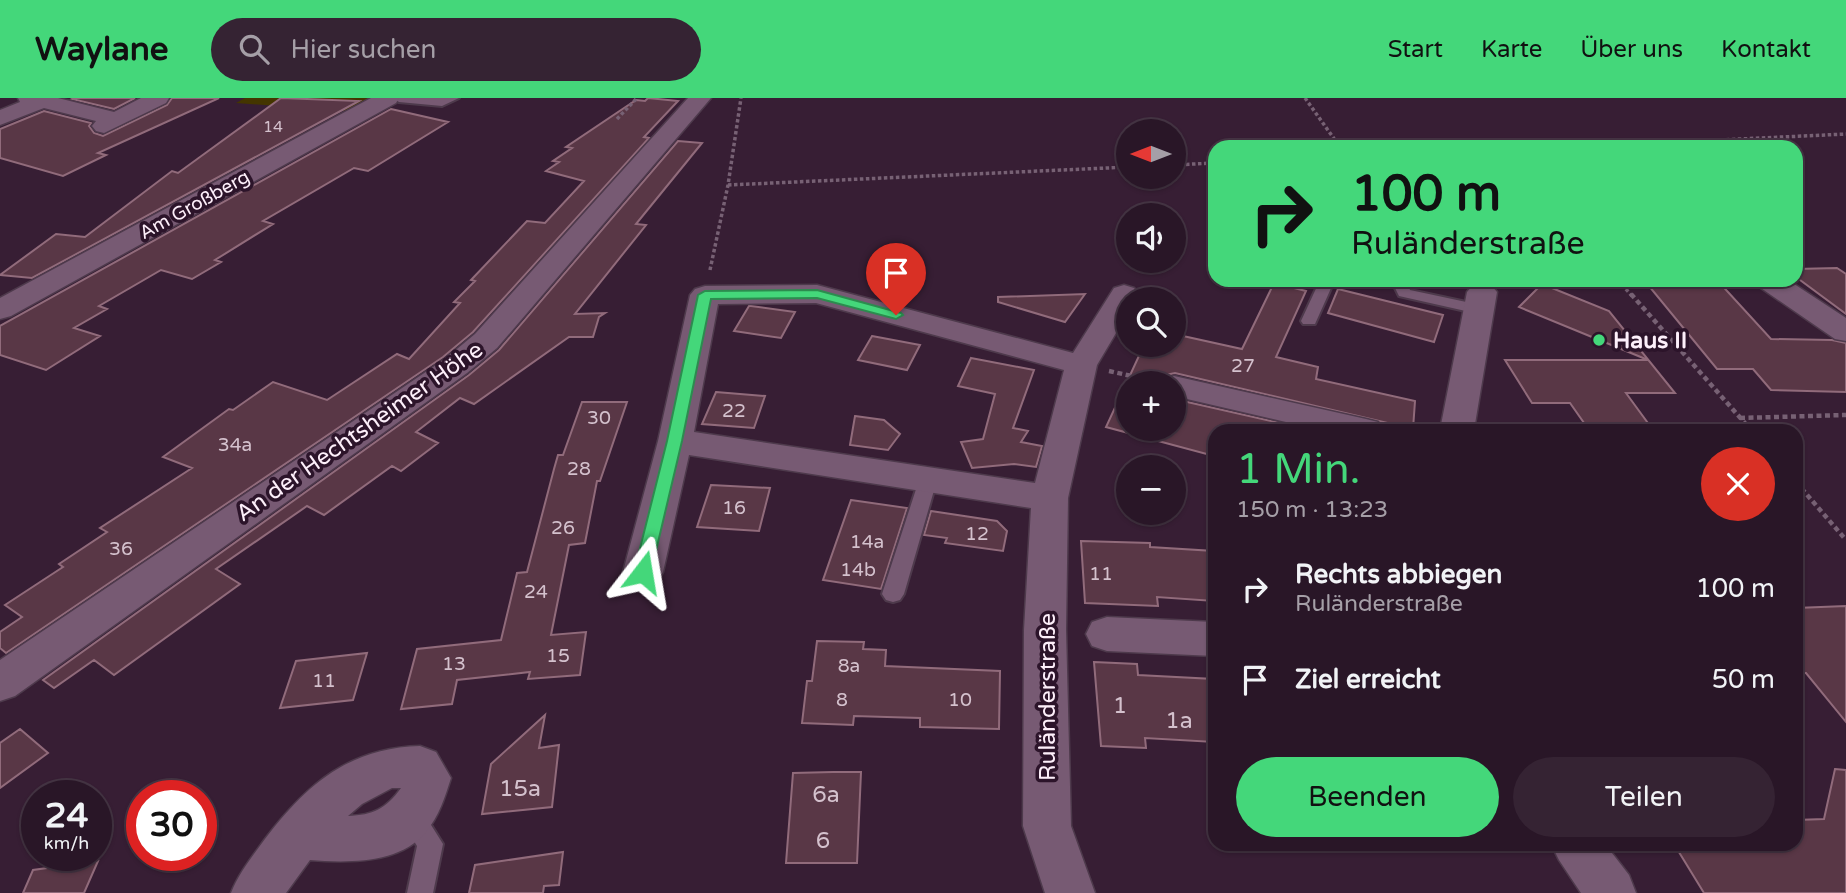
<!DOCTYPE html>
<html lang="de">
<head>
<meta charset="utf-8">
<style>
	:root { --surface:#291627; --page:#352333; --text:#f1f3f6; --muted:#a59fa7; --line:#453544; --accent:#44d77a }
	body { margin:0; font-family:"Varela Round",sans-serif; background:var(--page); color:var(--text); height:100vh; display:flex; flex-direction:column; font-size:26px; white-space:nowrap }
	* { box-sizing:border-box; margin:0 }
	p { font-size:23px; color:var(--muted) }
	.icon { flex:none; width:38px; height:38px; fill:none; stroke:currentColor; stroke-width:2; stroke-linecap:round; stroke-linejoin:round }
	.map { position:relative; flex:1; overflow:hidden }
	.drawer { position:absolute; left:1208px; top:326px; width:595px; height:427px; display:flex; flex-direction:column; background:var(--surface); border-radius:21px; box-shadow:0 2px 5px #0004,0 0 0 2px var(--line) }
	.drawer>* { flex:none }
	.hud { position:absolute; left:1208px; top:42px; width:595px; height:147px; border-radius:21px; box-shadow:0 2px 5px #0004,0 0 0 2px var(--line); background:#44d77a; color:#111; overflow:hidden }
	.needle { width:46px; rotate:270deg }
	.fabs { position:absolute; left:1116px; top:21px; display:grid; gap:14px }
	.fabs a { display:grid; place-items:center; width:70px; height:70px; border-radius:50%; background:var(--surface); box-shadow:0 2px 5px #0004,0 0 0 2px var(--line); font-size:35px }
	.speed { position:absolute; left:21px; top:682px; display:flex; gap:14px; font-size:35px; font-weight:700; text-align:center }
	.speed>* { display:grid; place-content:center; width:91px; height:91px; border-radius:50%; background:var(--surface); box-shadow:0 2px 5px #0004,0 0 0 2px var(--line); line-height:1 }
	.speed small { font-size:18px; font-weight:400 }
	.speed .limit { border:10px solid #d22; background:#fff; color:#111 }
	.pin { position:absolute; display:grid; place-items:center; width:60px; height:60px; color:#fff; margin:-72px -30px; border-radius:50% 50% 50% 0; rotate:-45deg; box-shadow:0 0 7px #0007 }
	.pin .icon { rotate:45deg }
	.me { position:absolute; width:77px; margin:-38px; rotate:14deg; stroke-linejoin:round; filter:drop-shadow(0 0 5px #0008) }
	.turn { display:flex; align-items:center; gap:24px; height:147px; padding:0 28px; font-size:32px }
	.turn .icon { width:91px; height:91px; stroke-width:2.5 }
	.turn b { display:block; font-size:49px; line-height:60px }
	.round { display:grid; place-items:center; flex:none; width:74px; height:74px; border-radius:37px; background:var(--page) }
	.head { display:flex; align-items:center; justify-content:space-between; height:119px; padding:0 28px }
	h1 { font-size:42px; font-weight:600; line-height:52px; color:var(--accent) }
	.primary-button { display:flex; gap:14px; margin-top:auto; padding:14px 28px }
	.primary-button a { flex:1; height:80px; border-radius:42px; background:var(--accent); color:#111; font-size:28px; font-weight:600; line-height:80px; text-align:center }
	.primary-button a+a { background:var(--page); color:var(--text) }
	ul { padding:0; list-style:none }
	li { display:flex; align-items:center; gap:21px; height:91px; padding:0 28px }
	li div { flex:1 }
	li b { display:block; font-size:26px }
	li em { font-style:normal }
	header { display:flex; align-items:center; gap:42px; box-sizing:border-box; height:98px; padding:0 35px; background:var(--accent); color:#111 }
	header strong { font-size:33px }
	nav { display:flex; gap:38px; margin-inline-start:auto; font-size:24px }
	.search { width:490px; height:63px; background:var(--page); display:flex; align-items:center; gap:18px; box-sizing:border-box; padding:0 24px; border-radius:38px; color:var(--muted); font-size:26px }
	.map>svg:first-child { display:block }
	.green { fill:#443500 }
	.building { fill:#593746; stroke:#916b7b; stroke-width:2 }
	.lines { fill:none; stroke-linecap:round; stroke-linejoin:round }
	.lane-casing { stroke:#4e3a4c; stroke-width:4 }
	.street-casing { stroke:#4e3a4c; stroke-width:3 }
	.path-far1 { stroke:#776174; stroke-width:3.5; stroke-dasharray:3.5 2.5; stroke-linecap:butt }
	.path { stroke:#776174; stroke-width:4.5; stroke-dasharray:5 3.5; stroke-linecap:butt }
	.lane { fill:#775a73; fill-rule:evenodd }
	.street { fill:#775a73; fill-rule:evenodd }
	.route { fill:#44d77a; stroke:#2c8c4f; stroke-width:2 }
	.poi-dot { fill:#44d77a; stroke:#2c142a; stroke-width:2.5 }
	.labels { text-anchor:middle; stroke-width:7; stroke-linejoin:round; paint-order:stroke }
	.far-number-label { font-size:16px; fill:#d4c1cd }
	.far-street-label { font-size:19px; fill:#fdeffa; stroke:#2c142a }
	.number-label { font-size:19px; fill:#d4c1cd }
	.poi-label { font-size:23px; font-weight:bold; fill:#fdeffa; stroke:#2c142a; text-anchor:start }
	.street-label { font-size:23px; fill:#fdeffa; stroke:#2c142a }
	.near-number-label { font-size:23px; fill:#d4c1cd }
</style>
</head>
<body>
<header>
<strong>Waylane</strong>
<div class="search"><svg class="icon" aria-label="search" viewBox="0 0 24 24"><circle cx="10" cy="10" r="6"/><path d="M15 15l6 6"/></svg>Hier suchen</div>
<nav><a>Start</a><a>Karte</a><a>Über uns</a><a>Kontakt</a></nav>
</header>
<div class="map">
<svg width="1846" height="795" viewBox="0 0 1846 795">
	<rect width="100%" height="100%" fill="#371e34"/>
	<path class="green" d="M245,0H374L351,13L236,5Z"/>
	<path class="building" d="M74,0H135L114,11L72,1Z
		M172,0H219L98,55L106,57L63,78L0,60V31L44,13L91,25L89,28L94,35L103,38L167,7Z
		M281,0L359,3L32,180L0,177L56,136L85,139L172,73L178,75Z
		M648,0L678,3L644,39L649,40L473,234L443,259L6,555L0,550V534L22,519L5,507L63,469L59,466L107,434L100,430L192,370L163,359L229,311L233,312L273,284L327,302L397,256L409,261L460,205L454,204L475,183L471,182L527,123L545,125L584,83L546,73L559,64L553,63L572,50L566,49L636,2L645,3Z
		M391,11L448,24L368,73L354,70L263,123L273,126L215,162L221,164L192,181L161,172L99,208L107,211L74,230L100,238L46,272L0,257V228Z
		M678,43L702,45L636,126L646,127L575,216L605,215L599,219L593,239H569L474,306L460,300L416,334L438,345L401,373L392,368L324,417L307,408L216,471L240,486L114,577L94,562L54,590L43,582L469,277L499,252Z
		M1837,170L1846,176V216L1796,179V171Z
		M1644,182H1717L1771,241L1832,242L1846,245V294L1771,292L1753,271H1717Z
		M1274,185L1306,193L1276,259L1318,269L1316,281L1415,303L1413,331L1175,275L1161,278L1156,285H1129V331H1174V301L1311,332H1214V358L1106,329L1144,247H1174V236L1242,251Z
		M1542,186L1609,213L1675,295H1626L1653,332H1589L1570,305H1532L1505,262H1648L1519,209Z
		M1338,191L1443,217L1434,244L1328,215Z
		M1085,196L1065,224L998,204V199Z
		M749,208H751L795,214L781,240L734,233Z
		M872,238L920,247L907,272L858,262Z
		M971,260L1034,272L1013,330L1028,333L1021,344L1042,348L1036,369L1014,366L972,370L961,344L983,341L995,296L958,288Z
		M716,294L765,298L754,330L702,326Z
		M582,304H627L600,383H597L585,445L569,447L551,537L586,534L580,577L528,581L530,574L457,582L452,606L401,611L417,551L501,542L517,475L527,474L554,371L558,357H563Z
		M855,318L884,322L900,336L888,352L850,347Z
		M711,387L770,390L759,433L697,429Z
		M851,402L907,410L881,491L823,482Z
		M931,413L997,423L1007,433L1003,453L945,445L947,440L924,437Z
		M1081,443L1150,445V449L1214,453V503L1157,499L1158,508L1085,505Z
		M1846,508V624L1806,575H1796V510Z
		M817,543L864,544L863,551L886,552L885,568L1000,573L999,631L920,629V620L854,618L853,627L802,625L807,583H812Z
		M367,555L353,602L280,610L296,563Z
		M1094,564L1137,566L1138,577L1214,581V644L1145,640L1146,650L1101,648Z
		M545,617L539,650L559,647L552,709L482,716L491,666Z
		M20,631L48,655L0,690V645Z
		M1835,671L1846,672V795H1704L1674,746H1796V722L1824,721Z
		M833,674H861L857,765H786L793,675Z
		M563,754L559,787L544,788L543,795H469L475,767Z
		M98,763L84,795H23L33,772Z"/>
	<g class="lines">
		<defs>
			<path id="lane" d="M393,0H459L442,8L399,4Z
				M1320,182H1369L1361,187L1332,188L1315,226H1303L1301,223Z
				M1391,182H1407L1410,192L1485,208L1487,211L1479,216L1399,198Z
				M928,375L935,377L937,382L904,496L900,502L893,504L886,502L882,496L919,382L921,377Z
				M412,707L421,711L443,746L433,795H407L417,748L399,719L403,711Z"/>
			<path id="street" d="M18,0H58L114,14L141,0H169L166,5L104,35L96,33L92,28L96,23L44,10L0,27V12L20,4Z
				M371,0H399L396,5L11,218L0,221V200Z
				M688,0H711L497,250L467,275L15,598L0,603V562L445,261L475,236Z
				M1753,182H1788L1846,220V243L1835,241L1758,188Z
				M1482,185L1492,188L1497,194L1474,332H1440L1467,194L1472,188Z
				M817,187L1073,255L1114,190L1124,187L1134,190L1139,196L1136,201H1129V213L1097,267L1068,400L1066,532L1071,728L1095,795H1045L1023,728L1024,532L1031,410L689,357L663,474L657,485L643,489L629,485L623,474L658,343L690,197L695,191L705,188ZM816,205L1064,272L1035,385L694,334L718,206Z
				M1174,278L1366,321L1378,324L1383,332H1320L1174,298V285H1159L1162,281Z
				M1107,519L1214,524V558L1107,553L1092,548L1086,536L1092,524Z
				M420,648L436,654L451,680C445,699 439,718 426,734C400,766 347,765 310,762L286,795H231C239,775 252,759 265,741C307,686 349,650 420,648ZM392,690H401C386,711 373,717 348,718L362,706Z
				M1551,746H1605L1629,777L1636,795H1581L1559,762Z"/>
		</defs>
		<use href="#lane" class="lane-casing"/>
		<use href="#street" class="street-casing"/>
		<path class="path-far1" d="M1305,0L1340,49
			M617,21L637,0
			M1570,49L1846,36
			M1174,67L1214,65
			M728,87L1129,69
			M710,172L728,87L741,0
			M1618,182L1632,198"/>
		<path class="path" d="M1631,196L1751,332
			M1109,273L1145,281
			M1740,320L1846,317
			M1796,384L1846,442"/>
		<use href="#lane" class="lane"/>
		<use href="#street" class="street"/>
	</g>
	<path class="route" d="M817,192L901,215L903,217L896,221L817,200L711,201L682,343L651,474L649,479H637L634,474L667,343L698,197L705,193Z"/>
	<circle class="poi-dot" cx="1599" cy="242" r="7"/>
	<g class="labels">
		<g class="far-number-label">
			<text x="273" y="34">14</text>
		</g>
		<g class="far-street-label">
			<text transform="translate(194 106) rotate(-29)" y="7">Am Großberg</text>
		</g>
		<g class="number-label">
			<text x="1243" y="274">27</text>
			<text x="734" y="319">22</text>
			<text x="599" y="326">30</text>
			<text x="235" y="353">34a</text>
			<text x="579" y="377">28</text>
			<text x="734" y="416">16</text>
			<text x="563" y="436">26</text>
			<text x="977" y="442">12</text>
			<text x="867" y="450">14a</text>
			<text x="121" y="457">36</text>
			<text x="858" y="478">14b</text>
			<text x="1101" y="482">11</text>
			<text x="536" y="500">24</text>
			<text x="558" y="564">15</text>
			<text x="454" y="572">13</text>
			<text x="849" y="574">8a</text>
			<text x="324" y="589">11</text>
			<text x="842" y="608">8</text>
			<text x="960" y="608">10</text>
		</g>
		<g class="poi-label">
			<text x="1613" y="250">Haus II</text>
		</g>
		<g class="street-label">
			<text transform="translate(359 333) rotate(-35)" y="8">An der Hechtsheimer Höhe</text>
			<text transform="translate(1047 599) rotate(-90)" y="8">Ruländerstraße</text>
		</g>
		<g class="near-number-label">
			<text x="1120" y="615">1</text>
			<text x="1179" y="630">1a</text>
			<text x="520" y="698">15a</text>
			<text x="826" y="704">6a</text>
			<text x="823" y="750">6</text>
		</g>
	</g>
</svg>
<div class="fabs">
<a><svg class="needle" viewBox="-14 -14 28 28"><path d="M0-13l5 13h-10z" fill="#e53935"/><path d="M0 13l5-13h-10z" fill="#a59fa7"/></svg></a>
<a><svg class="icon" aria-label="sound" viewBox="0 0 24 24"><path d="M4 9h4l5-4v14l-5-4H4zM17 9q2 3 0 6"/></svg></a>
<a><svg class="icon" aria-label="search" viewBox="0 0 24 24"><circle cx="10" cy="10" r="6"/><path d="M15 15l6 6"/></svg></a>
<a>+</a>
<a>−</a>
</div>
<div class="speed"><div>24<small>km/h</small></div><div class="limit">30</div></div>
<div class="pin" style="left:896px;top:217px;background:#d93025"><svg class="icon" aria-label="arrive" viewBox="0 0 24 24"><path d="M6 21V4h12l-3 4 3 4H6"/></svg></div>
<svg class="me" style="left:643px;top:474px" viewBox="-20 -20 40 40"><path d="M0-17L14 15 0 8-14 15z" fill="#44d77a" stroke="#fff" stroke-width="4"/></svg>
<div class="hud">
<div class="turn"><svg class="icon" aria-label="right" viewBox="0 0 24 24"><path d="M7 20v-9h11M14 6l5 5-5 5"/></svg><div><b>100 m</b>Ruländerstraße</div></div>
</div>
<section class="drawer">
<div class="head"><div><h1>1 Min.</h1><p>150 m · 13:23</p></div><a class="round" style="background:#d93025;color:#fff"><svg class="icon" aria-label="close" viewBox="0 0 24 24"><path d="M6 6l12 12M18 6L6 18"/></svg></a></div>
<ul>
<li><svg class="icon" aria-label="right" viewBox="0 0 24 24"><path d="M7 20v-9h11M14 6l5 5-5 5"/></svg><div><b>Rechts abbiegen</b><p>Ruländerstraße</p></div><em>100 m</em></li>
<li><svg class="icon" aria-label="arrive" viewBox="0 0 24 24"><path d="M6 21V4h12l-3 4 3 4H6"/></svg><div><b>Ziel erreicht</b></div><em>50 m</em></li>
</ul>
<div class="primary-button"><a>Beenden</a><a>Teilen</a></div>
</section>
</div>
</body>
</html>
